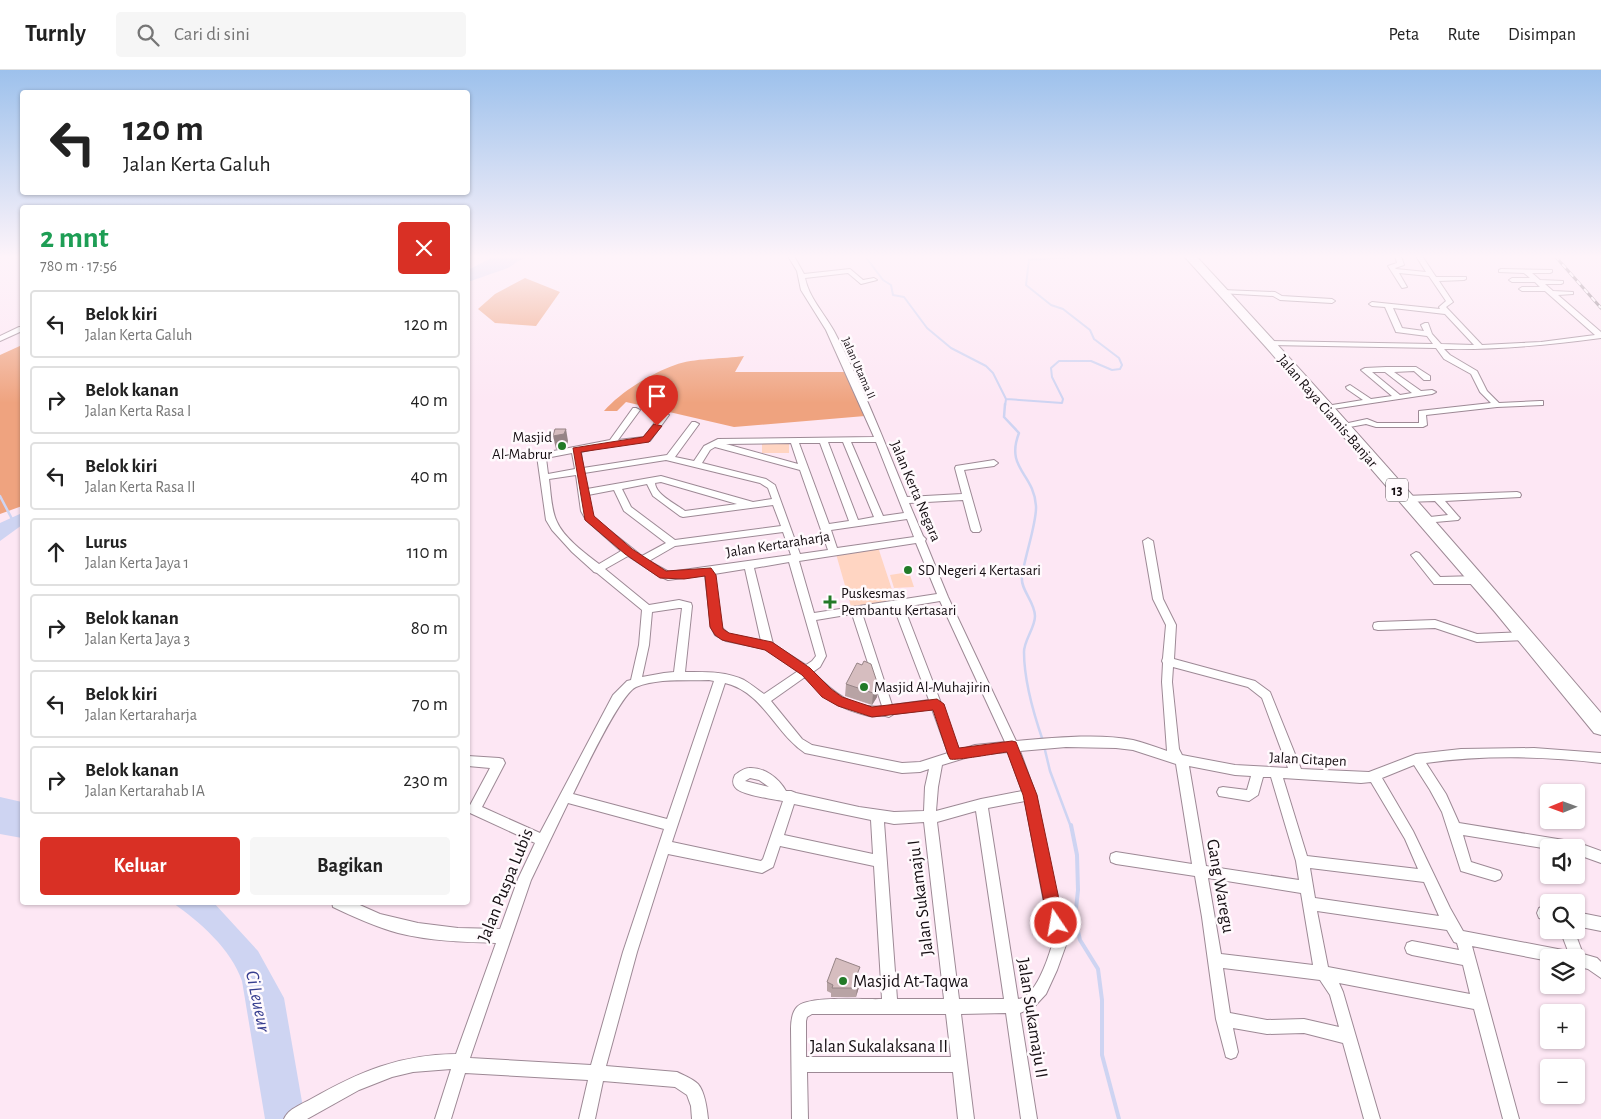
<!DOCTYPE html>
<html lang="id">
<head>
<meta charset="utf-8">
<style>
	:root { --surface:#fff; --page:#f6f6f6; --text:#222; --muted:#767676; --line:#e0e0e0; --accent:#d93025 }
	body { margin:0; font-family:"Alegreya Sans",sans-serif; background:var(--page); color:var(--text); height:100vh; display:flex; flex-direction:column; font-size:19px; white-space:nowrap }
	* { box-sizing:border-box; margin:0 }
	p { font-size:16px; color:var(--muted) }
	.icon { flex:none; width:28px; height:28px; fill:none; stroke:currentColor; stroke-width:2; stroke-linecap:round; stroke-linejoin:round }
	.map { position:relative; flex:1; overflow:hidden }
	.panel { position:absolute; left:20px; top:135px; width:450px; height:700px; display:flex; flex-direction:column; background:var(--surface); border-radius:5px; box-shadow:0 1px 4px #0004 }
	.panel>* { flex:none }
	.banner { position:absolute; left:20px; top:20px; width:450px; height:105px; border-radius:5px; box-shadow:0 1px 4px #0004; background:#fff; color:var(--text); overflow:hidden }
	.needle { width:32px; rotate:269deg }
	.controls { position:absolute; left:1540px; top:714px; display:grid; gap:10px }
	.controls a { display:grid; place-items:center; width:45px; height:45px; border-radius:5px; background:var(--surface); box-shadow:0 1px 4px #0004; font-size:25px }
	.pin { position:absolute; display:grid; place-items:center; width:42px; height:42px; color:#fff; margin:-51px -21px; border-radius:50% 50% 50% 0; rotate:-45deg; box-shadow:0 0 5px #0007 }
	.pin .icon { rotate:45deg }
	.me { position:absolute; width:55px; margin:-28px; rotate:348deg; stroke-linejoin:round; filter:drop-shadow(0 0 4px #0008) }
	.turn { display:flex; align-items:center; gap:18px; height:105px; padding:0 20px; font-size:22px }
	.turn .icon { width:65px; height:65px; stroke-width:2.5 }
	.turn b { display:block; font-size:35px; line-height:42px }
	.round { display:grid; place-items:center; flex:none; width:52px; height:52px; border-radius:5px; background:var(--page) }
	.overview { display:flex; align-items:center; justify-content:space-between; height:85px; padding:0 20px }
	h1 { font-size:30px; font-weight:700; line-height:38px; color:#1e9e55 }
	.primary-button { display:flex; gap:10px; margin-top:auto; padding:10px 20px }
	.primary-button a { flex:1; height:58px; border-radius:5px; background:var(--accent); color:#fff; font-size:20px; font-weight:700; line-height:58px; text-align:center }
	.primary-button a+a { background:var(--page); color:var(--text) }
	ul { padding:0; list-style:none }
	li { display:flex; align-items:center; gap:15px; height:68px; margin:0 10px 8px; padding:0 10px; border:2px solid var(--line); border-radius:5px }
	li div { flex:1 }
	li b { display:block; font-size:19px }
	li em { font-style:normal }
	header { display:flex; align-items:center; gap:30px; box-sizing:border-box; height:70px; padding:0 25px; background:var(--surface); border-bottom:1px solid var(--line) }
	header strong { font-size:24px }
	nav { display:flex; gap:28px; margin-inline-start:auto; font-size:18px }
	.search { width:350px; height:45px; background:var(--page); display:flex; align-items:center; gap:12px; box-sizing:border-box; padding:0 18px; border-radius:5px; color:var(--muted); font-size:19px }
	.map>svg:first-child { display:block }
	.green { fill:#ffd5c2 }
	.forest { fill:#efa37f }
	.water { fill:#ced4f2 }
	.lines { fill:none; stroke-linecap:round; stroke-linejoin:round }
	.stream-far2 { stroke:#ced4f2; stroke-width:2 }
	.stream-far1 { stroke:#ced4f2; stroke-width:2.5 }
	.stream { stroke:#ced4f2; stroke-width:4 }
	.minor-casing { stroke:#9d8995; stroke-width:2 }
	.trunk-casing { stroke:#9d8995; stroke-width:2 }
	.minor { fill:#fff; fill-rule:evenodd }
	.trunk { fill:#fff; fill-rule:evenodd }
	.rail-casing { stroke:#74666e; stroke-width:3 }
	.rail { stroke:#fffafd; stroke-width:2; stroke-dasharray:5.5; stroke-linecap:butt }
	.wall { fill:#b8a3a4 }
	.shaded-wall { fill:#968486 }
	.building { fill:#d6bdbf; stroke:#968486 }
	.route { fill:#d93025; stroke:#8d1f18 }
	.poi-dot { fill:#227a27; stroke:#fffafd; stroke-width:2 }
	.labels { text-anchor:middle; stroke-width:5; stroke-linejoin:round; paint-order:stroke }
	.far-street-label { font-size:12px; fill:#150e12; stroke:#fffafd }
	.shield { fill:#fffafd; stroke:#5b5558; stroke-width:1 }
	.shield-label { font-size:14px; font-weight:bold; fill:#150e12 }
	.street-label { font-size:15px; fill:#150e12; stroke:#fffafd }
	.poi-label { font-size:15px; fill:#150e12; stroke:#fffafd; text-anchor:start }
	.near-street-label { font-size:18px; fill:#150e12; stroke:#fffafd }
	.near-poi-label { font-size:18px; fill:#150e12; stroke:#fffafd; text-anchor:start }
	.near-water-label { font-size:19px; font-style:italic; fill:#363d8f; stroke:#fffafd }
</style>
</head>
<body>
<header>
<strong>Turnly</strong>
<div class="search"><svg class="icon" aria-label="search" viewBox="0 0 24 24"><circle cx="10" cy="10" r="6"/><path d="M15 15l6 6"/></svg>Cari di sini</div>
<nav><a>Peta</a><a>Rute</a><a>Disimpan</a></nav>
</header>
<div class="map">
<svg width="1601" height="1049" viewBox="0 0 1601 1049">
	<rect width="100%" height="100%" fill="#fde7f4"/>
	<path class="green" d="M762,374H789V383H762Z
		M878,477L896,532L852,540L836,484Z
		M909,502L914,517L894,518L890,505Z"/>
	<path class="forest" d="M525,208L560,222L536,256L495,253L478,239L495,224Z
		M22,275V436L0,444V285Z
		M744,286L735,302H845L865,346L734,357L626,332L617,341H604C622,321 650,304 675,295C693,288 724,289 744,286Z"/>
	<path class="water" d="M495,186H526L508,198L468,212V200Z
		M22,443V455L0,471V453Z
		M0,727L22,732V768L0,764Z
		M173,833H214L258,881L284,928L305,1049H265L242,911C231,879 200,852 173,833Z"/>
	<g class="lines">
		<path class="stream-far2" d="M842,186H865L883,210L891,215L893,225L904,227L927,258L951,278L986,296L993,303L1006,329L1005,336
			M1006,329L1062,333L1063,329L1052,307L1051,298L1059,291H1091L1112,300L1120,299L1122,295L1119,288L1094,269L1090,260L1063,239L1051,235L1026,215L1029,190L1082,186"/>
		<path class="stream-far1" d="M1005,334L1004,347L1019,363C1005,399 1034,403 1036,436C1037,453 1024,488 1022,507C1020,519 1035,532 1035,546C1035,558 1024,570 1024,582C1024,610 1034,645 1043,671
			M0,426L12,449
			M1044,676L1050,701L1071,757"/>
		<path class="stream" d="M1071,755L1077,785L1078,820L1075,849L1080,870L1098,899L1102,930V985L1119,1049"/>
		<defs>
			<path id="minor" d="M788,186H794L804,204L850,199L863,210L874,208L877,210L861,214L848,203L805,208C809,228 824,243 834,261C862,314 884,371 907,427L962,424L955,398L956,396L994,390L998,393L994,396L964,400L981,460L979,462H973L971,460L963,430L909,433L923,466L926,469L925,471L948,527L1016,671C1051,668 1099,663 1133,670C1145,673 1156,677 1167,681L1162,612L1163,593L1162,591L1163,588L1166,555L1153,529L1143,471L1148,468L1153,471L1163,529L1176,555L1174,589L1255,611L1270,622L1301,699L1369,702L1416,684L1461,679L1534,678L1601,683V693C1543,686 1484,685 1426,693L1446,724L1459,753L1576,772L1601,781V793L1576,784V778H1549V779L1463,765L1471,792L1500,801L1502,805L1500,809L1495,811L1461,801L1442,742L1430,720L1414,695L1382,708L1413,761L1450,838L1463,861L1568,881L1560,860H1574L1583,884L1597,888L1601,892V908L1588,899L1576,896V888H1549V891L1472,876L1519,1049H1503L1474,939L1339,913L1343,922L1380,1049H1364L1343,973L1304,963L1267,964L1233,958L1238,982L1236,987L1231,989L1226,987L1216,949L1202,847L1195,806L1116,794L1111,792L1110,788L1111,784L1116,782L1192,794L1176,694L1133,680L1116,678L1066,677L1020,681L1036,725L1066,875L1057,900L1046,924L1034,937L1020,943L1037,1049H1021L1006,943L961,944L974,1049H958L953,1002H807L808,1049H792L791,959C791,952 792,942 797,937C808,925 865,930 882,929L874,796L780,776L773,797L762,803L668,784L637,882L606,996L677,1002C683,1005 693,1009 698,1014C705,1022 707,1039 708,1049H692L691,1036L687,1025L675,1017L603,1011L595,1049H579L588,1010L465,1003L451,1049H435L451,999L413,1002L392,1007L359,1020L307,1049H284C288,1039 302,1034 311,1029C361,1001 398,985 456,984L496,873C463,872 430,871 398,863C376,857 354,847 333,837L332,832H353L380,844L418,853L458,858L500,859L518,809L535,773L470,743L468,739L490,698L468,696V686L499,688L503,689L505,693L482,737L540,763L613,625L627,611L631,610L639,575L642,540L597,503L594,502L592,500L572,482L552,460L546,450L537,386L538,384L610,370L633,338H636L640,340L618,370L644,367L662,343H665L669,345L650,371L607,376L581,382L583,398L667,385L692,352H695L699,354L675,387L694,391L704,376L718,369L874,367L826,260L801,220L797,201ZM828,372H843L874,447L858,450ZM851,372H876L904,443L883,446ZM791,373L798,394L726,374ZM799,373H820L849,451L829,454ZM715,377L800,400L828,480L800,484L775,415L766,409L702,393L710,380ZM572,383L575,399L548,404L546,388ZM666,390L760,413L768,418L772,429L753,432L661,406L587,419L584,403ZM576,405L581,441L586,450L621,481L599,494C586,484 564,468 557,452C551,440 551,423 549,409ZM661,412L737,434L685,441C676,434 656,425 655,413ZM647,414L653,426L680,446L683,447L773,435L781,456L675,470L631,437L622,419ZM614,420L624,441L666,473L642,486L594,448L591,441L588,425ZM907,449L914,467L837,478L831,460ZM783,462L791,485L669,502L649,491L675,476ZM916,473L937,524L814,543L799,491ZM628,486L657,505L668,510L705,505L711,557L715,565L726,571L765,579L798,601L764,624C758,620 751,614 744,610C726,601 704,602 685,602L692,536L691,533L679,530L649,535L605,499ZM789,492L816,586L812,591L806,595L773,574L754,498ZM745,499L761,571L729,564L721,557L714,504ZM940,531L1005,672L975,675L959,680L904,537ZM679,538H682L674,602L664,603L642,607L649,575L652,542ZM894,538L929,630L892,635L862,543ZM852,544L882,636C853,640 832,621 813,602L820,597L826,586L816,550ZM1173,597L1248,617L1262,628L1288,698L1235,695L1182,685L1179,679L1172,612ZM805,607C828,631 837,638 869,646C876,647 882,644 889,647L894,644L932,639L948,683L920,692L902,693L812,675L802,669L771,631ZM709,610L714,611L667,749L573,724C583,704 620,624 636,617C658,608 686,611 709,610ZM725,613C763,622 775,663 805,683L902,703L920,702L929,699L925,717L924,741L894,742L859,737L796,723L791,721H786C779,708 764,697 749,698C744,698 739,702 735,705C733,709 732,713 735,717C740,725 773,729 783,731L763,789L761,791L672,772ZM1008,682L1022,721L981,729L936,741L938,717L942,695L975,685ZM1189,696L1235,705L1251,706L1247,720L1223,717L1219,718L1217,722L1219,726L1249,731L1258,725L1263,707H1271L1296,791L1299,810L1206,796ZM750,708L759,710L769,717L745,711ZM1283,708L1361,713L1371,712L1405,769L1418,799L1307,786ZM1025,731L1052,875C1048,889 1035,928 1018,929L988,738ZM568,733L664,759L623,882L591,995L470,988L531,810ZM794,734L871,750L873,784L784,765ZM976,741L1004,929H959L937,752ZM884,752L894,754L924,752L944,929H897ZM1310,798L1424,812L1439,846L1315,828ZM1208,808L1301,823L1313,895L1221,884ZM1317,841L1447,860L1454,872L1457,873L1459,880L1412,871L1407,873L1405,878L1407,883L1412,885L1463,895L1470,924L1328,897ZM1223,898L1320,910L1330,925L1339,957L1304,949L1267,950L1230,943ZM812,944H946L951,987H806V951L807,947Z
				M1395,186H1401L1404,195L1395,198L1396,199L1426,202L1416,186H1422L1436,207H1466V209L1464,210L1439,211L1453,232L1446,237L1482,275L1541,272L1595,265L1545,221H1522L1519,219L1522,217H1540L1535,212H1512L1509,210L1512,208H1530L1524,203L1499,202V200L1501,199L1552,200V202L1550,203H1532L1540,210L1563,211V213L1561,214H1545L1553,221L1573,222V224L1558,225L1601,262V268C1549,275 1497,280 1444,279L1450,285L1477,301L1487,321L1499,333L1540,331H1543V335L1497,337L1426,345L1427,355L1423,357H1376L1366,354L1339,359V355L1367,349L1377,353H1419V341L1491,333L1480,322L1471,304L1444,289L1436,278L1270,275L1266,273L1270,271L1433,274L1427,266L1396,262L1385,237L1372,236L1369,234L1372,232L1440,239L1439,237L1446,231L1429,206L1399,203L1407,217L1402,218L1388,196L1397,193ZM1393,238L1445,244L1474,275L1441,274L1432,264L1428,253H1425L1421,255L1424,261L1402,258Z
				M1222,220L1275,222L1282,226L1332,229L1335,231L1332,233L1280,230L1273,226L1220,223L1219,222Z
				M19,257H22V261L0,271V266Z
				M1386,297H1416L1430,306V310H1424L1414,301L1394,302L1421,321L1432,320L1436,322L1432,324L1326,340L1322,338L1326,336L1363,330L1347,319L1346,317L1350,315L1371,329L1392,326L1361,300L1365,298ZM1372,302H1385L1412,323L1400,325Z
				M1517,422L1520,423L1521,425L1520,427L1445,431L1458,446L1460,448L1458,450L1424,453L1419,450L1421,448L1448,445L1435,431L1405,432L1401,429L1405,426Z
				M1416,482L1419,483L1440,507L1477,506L1482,510L1477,514H1434L1411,485Z
				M1435,550L1477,564L1526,562L1530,563L1531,566L1530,569L1526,570L1477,572L1435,558L1378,560L1374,559L1373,556L1374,553L1378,552Z
				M1544,836L1549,837V851L1539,848L1537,843L1539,838Z
				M1576,842L1601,847V861L1576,856Z"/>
			<path id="trunk" d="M1184,186H1196C1334,335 1469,488 1601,643V665L1594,663L1495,542L1265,276Z"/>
		</defs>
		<use href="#minor" class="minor-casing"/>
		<use href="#trunk" class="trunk-casing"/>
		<use href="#minor" class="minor"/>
		<use href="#trunk" class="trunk"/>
		<defs>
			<path id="rail" d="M1555,186L1601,238"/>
		</defs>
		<use href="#rail" class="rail-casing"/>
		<use href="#rail" class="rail"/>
	</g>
	<path class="wall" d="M846,614L878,615L877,627L872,635L845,626Z
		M858,907L859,917L856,927H831V923L827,921V912Z"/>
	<path class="shaded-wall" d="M566,359L568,371L567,376L556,379L553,366Z
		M878,615L877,627L872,635L873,623Z
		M860,908L859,917L856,927L857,918Z"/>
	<path class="building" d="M555,359H566L564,364L553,366Z
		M864,591L871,594L878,615L873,623L846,614L857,593L862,595Z
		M836,888L860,897L856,907L860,908L857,918H832L833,915L827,912Z"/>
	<linearGradient id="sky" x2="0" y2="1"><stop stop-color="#9dc1ec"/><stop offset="0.56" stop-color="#fef4fa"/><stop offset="1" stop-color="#fef4fa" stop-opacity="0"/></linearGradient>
	<rect width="1601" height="333" fill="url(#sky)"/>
	<path class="route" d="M654,354L662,356L649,372L581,382L594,446L632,479L666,501L711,498L716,505L723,559L729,563L772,572L810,598L831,619L842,627L872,637L937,629L944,634L959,678L1012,671L1016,672L1037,725L1064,853L1061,858L1056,860L1050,858L1048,853L1023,725L1007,682C998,683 955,691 950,689L948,685L933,640L872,647L838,636L822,627L802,605L765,580L722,570L715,565L710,557L705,506L684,509L660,508L625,484L585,450L573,378L643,367Z"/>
	<g class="poi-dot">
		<circle cx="562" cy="376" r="5"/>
		<circle cx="908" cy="500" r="5"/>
		<path d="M827.5 524.5h5v5h5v5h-5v5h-5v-5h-5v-5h5z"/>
		<circle cx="864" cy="617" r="5"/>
		<circle cx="843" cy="911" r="5"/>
	</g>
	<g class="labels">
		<g class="far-street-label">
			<text transform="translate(859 298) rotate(66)" y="4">Jalan Utama II</text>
		</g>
		<rect class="shield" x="1386" y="408.5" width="22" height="23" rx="4"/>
		<g class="shield-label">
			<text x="1397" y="425">13</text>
		</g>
		<g class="street-label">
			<text transform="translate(1328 341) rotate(49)" y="5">Jalan Raya Ciamis-Banjar</text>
			<text transform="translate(916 421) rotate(67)" y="5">Jalan Kerta Negara</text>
			<text transform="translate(778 474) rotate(-9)" y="5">Jalan Kertaraharja</text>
			<text transform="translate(1308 689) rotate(3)" y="5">Jalan Citapen</text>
		</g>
		<g class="poi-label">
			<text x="552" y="372" text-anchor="end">Masjid<tspan x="552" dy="17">Al-Mabrur</tspan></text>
			<text x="918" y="505">SD Negeri 4 Kertasari</text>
			<text x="841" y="528">Puskesmas<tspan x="841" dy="17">Pembantu Kertasari</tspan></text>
			<text x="874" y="622">Masjid Al-Muhajirin</text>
		</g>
		<g class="near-street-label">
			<text transform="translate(505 815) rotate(-68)" y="6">Jalan Puspa Lubis</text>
			<text transform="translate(1221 816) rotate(80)" y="6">Gang Waregu</text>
			<text transform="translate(920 828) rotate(-97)" y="6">Jalan Sukamaju I</text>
			<text transform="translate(1033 948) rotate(81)" y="6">Jalan Sukamaju II</text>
			<text x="879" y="982">Jalan Sukalaksana II</text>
		</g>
		<g class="near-poi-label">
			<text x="853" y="917">Masjid At-Taqwa</text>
		</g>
		<g class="near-water-label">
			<text transform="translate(259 931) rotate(78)" y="7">Ci Leueur</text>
		</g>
	</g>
</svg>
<div class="controls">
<a><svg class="needle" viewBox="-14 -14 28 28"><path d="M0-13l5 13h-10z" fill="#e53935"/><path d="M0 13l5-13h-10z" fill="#767676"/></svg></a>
<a><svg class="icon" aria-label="sound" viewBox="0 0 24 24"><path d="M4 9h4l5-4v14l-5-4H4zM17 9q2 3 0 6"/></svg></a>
<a><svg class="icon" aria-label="search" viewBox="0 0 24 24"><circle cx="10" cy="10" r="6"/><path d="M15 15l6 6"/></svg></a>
<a><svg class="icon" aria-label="layers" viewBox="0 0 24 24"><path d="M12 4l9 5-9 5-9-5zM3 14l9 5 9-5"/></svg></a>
<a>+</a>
<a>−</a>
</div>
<div class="pin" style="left:657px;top:356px;background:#d93025"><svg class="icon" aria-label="arrive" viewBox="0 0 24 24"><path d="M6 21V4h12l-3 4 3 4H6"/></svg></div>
<svg class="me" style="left:1056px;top:853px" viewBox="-20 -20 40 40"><circle r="17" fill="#d93025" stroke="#fff" stroke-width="3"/><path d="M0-11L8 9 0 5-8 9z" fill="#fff"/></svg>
<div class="banner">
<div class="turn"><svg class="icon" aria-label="left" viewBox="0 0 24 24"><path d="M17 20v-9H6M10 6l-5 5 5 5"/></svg><div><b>120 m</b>Jalan Kerta Galuh</div></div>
</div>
<section class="panel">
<div class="overview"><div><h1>2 mnt</h1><p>780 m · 17:56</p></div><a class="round" style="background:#d93025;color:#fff"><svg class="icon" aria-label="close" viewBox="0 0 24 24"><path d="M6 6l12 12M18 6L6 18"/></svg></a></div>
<ul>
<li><svg class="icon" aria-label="left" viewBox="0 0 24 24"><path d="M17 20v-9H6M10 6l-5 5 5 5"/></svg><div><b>Belok kiri</b><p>Jalan Kerta Galuh</p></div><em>120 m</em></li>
<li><svg class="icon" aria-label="right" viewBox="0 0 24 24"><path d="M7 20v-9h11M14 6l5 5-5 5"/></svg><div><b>Belok kanan</b><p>Jalan Kerta Rasa I</p></div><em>40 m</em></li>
<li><svg class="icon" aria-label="left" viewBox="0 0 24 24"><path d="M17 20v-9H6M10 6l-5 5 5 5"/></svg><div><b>Belok kiri</b><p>Jalan Kerta Rasa II</p></div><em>40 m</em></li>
<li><svg class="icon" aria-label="ahead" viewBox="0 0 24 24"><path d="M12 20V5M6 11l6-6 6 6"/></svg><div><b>Lurus</b><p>Jalan Kerta Jaya 1</p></div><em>110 m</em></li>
<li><svg class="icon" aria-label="right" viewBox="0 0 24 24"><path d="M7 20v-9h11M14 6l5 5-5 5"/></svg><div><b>Belok kanan</b><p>Jalan Kerta Jaya 3</p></div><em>80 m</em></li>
<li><svg class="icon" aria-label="left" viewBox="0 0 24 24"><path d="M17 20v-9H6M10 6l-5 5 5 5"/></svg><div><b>Belok kiri</b><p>Jalan Kertaraharja</p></div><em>70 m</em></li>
<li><svg class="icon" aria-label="right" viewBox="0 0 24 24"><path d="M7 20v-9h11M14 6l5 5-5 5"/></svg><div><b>Belok kanan</b><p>Jalan Kertarahab IA</p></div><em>230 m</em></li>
</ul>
<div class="primary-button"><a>Keluar</a><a>Bagikan</a></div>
</section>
</div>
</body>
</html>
